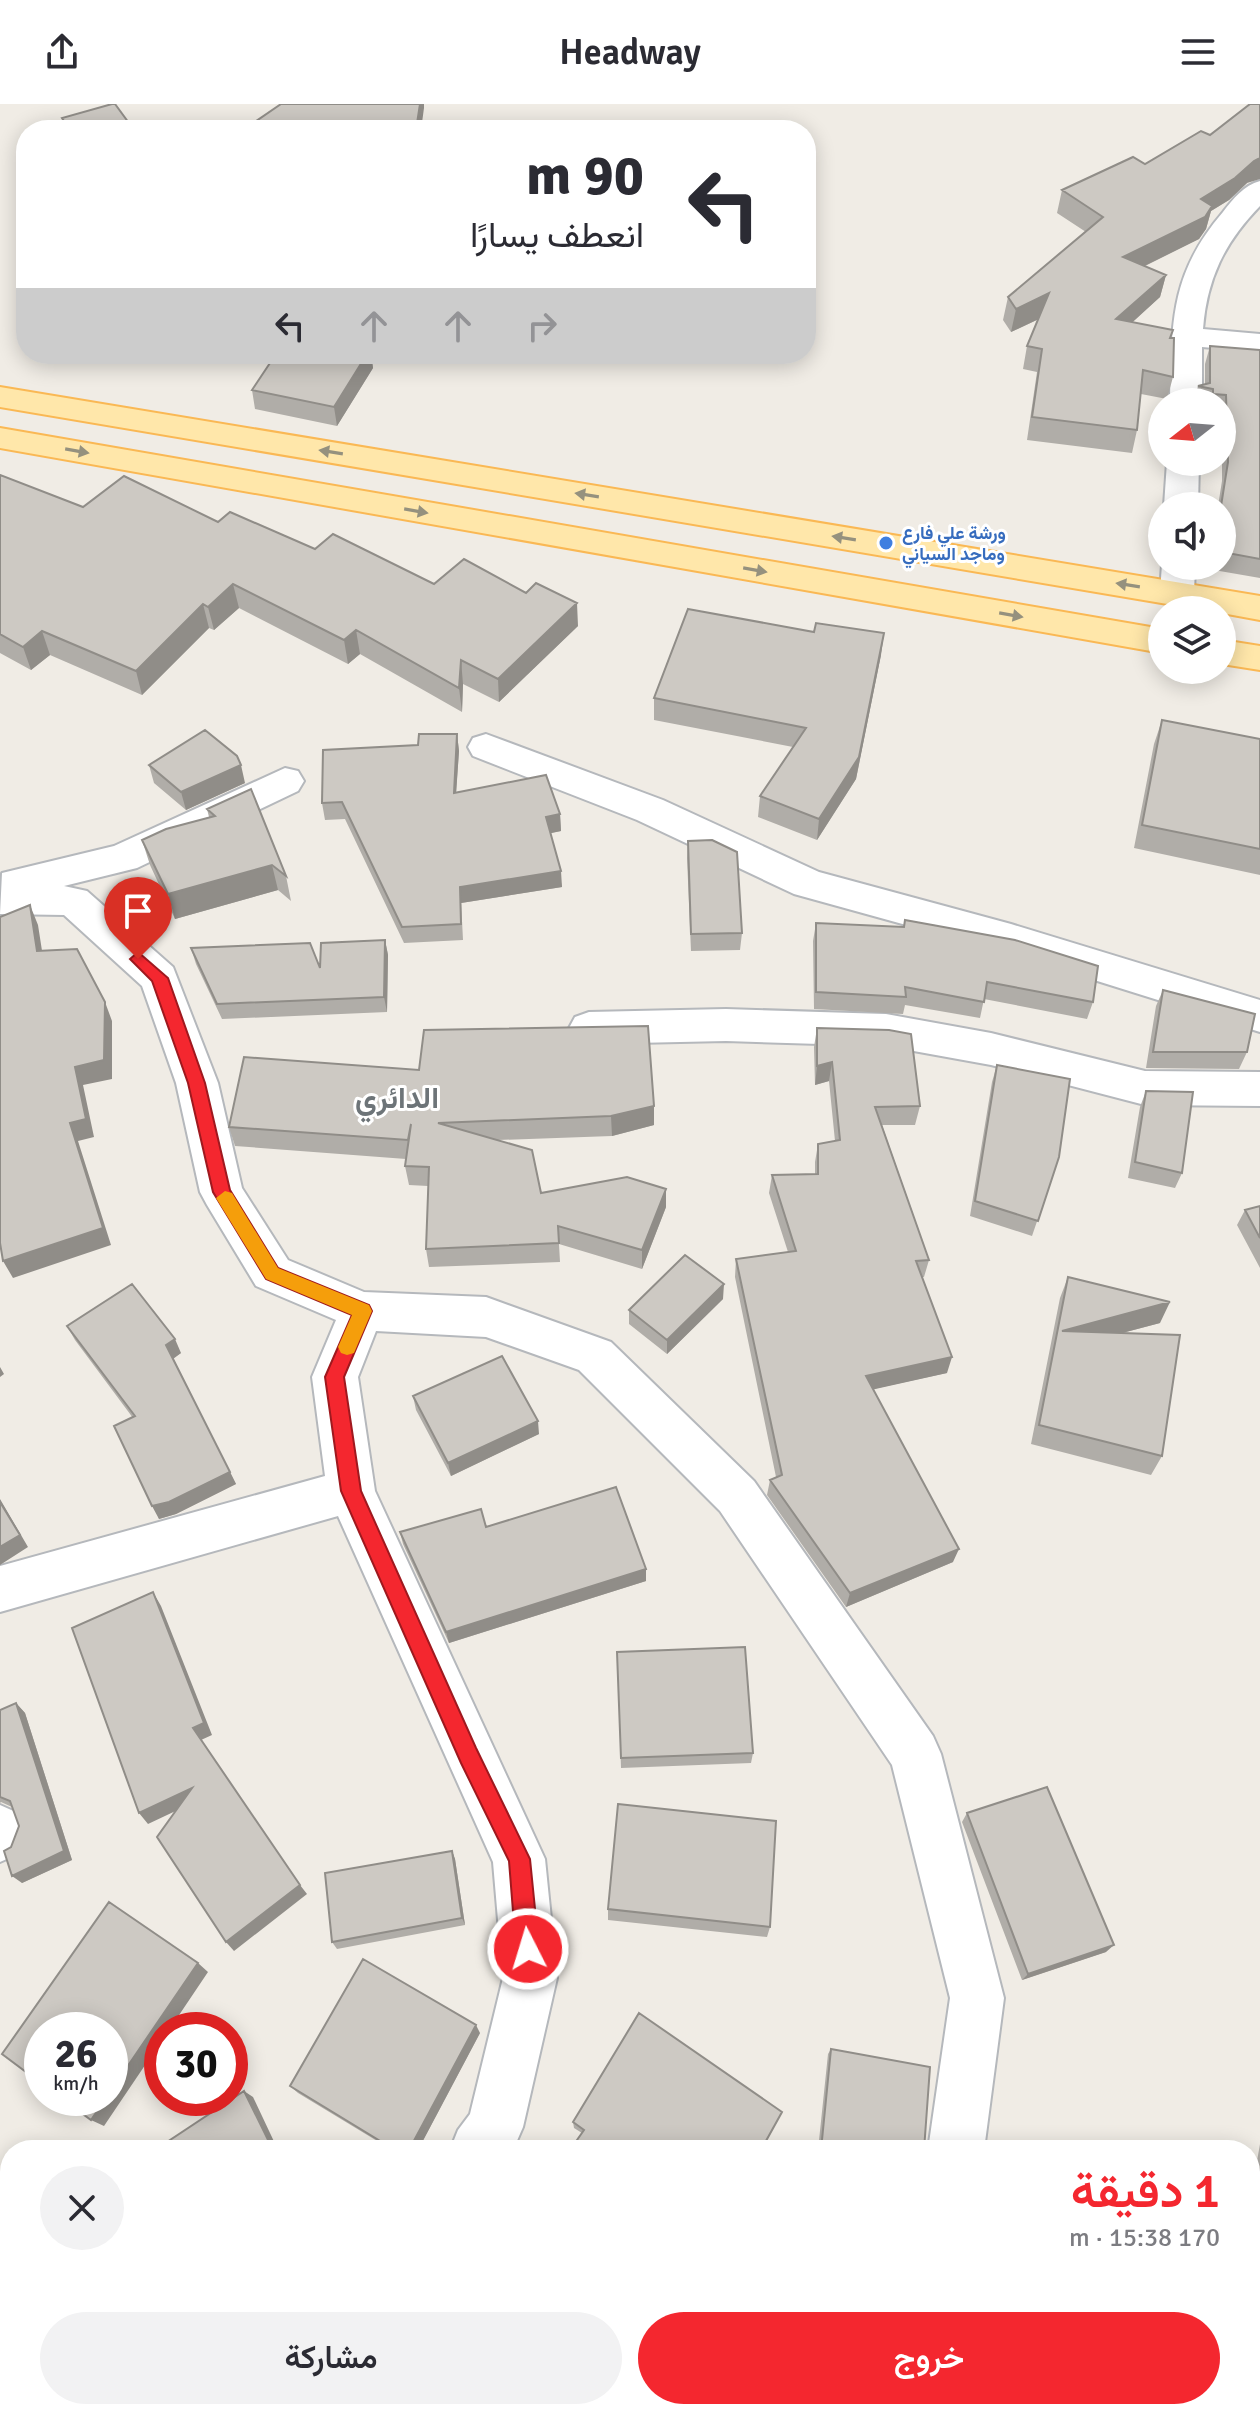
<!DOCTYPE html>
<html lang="ar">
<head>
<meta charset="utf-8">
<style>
	:root { --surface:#fff; --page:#f2f2f3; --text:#2b2b33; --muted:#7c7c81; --accent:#f4272f }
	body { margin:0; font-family:Signika,Vazirmatn,sans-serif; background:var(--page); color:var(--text); direction:rtl; height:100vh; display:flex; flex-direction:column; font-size:30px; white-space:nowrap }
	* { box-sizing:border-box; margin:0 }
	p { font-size:26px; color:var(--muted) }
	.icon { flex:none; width:44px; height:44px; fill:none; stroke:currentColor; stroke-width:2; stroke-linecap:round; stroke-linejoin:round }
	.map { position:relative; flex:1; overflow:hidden; direction:ltr }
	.details { position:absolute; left:0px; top:2036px; width:1260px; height:280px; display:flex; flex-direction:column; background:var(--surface); border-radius:32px 32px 0 0; box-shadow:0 4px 20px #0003; direction:rtl }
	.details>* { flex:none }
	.guide { position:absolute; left:16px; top:16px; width:800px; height:244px; border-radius:32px; box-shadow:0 4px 20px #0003; direction:rtl; background:#fff; color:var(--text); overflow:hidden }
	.needle { width:52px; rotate:253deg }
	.buttons { position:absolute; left:1148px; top:284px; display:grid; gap:16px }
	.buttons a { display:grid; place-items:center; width:88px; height:88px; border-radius:50%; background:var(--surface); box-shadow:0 4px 20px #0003; font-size:40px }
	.speed { position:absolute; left:24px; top:1908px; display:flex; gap:16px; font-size:40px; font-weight:700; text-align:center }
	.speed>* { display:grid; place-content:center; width:104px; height:104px; border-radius:50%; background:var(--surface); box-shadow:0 4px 20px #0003; line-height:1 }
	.speed small { font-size:20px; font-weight:400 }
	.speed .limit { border:12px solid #d22; background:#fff; color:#111 }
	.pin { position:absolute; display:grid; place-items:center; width:68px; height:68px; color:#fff; margin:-82px -34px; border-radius:50% 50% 50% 0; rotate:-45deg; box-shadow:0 0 8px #0007 }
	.pin .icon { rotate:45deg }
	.me { position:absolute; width:88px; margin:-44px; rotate:355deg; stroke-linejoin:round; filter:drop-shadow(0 0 6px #0008) }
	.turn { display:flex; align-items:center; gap:28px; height:168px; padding:0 40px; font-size:36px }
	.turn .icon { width:104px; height:104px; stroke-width:2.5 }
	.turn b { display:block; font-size:56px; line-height:68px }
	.lanes { display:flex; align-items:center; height:76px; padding:0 40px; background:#0003; justify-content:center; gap:40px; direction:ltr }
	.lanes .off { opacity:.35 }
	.round { display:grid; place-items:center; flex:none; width:84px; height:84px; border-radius:42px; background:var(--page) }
	.headline { display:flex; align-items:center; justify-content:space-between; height:136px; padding:0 40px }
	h1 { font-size:48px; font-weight:600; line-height:60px; color:var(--accent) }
	.cta { display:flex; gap:16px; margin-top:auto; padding:16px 40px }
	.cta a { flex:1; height:92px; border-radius:48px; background:var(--accent); color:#fff; font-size:32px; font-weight:600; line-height:92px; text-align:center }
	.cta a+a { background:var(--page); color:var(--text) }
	header { display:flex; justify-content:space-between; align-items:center; height:104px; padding:0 40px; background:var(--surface); font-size:36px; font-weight:600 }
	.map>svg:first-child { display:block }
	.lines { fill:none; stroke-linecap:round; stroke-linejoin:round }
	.minor-casing { stroke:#b5b8bc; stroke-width:4 }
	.major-casing { stroke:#fab854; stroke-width:4 }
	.minor { fill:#fff; fill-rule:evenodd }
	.major { fill:#ffe7aa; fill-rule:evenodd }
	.wall { fill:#b0ada8 }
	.shaded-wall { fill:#908d88 }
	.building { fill:#cdc9c3; stroke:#908d88; stroke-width:2 }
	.oneway { fill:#95917e }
	.route { fill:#f4272f; stroke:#9f191f; stroke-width:2 }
	.slow { fill:#f59e0b }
	.shop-dot { fill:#3f7fe0; stroke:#fff; stroke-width:3 }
	.labels { text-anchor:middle; stroke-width:6; stroke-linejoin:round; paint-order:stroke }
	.far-shop-label { font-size:18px; font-weight:bold; fill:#366cbe; stroke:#fff; text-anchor:start }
	.district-label { font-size:30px; font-weight:bold; fill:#6d7478; stroke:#fff }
</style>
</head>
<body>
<header><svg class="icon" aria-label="menu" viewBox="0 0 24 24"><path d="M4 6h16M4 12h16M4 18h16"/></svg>Headway<svg class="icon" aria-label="share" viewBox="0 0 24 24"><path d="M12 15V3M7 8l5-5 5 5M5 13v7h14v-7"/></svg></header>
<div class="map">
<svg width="1260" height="2316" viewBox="0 0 1260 2316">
	<rect width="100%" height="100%" fill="#f0ece5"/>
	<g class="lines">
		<defs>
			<path id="minor" d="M1260,77V102C1225,138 1207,174 1203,225L1260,230V248L1202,243V298H1170C1172,220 1169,171 1223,108C1233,95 1244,81 1260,77Z
				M1167,358H1199L1198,402H1164Z
				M1162,460L1195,462L1194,489L1189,497L1177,501L1165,497L1160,489Z
				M486,630L663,696L819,768L1011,820L1260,896V928L1011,850L794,790L637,716L473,652L468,643L473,634Z
				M285,664L298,667L304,677L298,687L137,764L64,782L87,787L173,863L218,979L242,1084L288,1156L364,1188L486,1193L611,1238L754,1377L933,1632L941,1650L1004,1894L984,2046H928L950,1894L892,1661L720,1407L579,1266L486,1233L376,1227L358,1273L375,1387L545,1755L557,1874L523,2023L513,2046H450L458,2026L470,2010L503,1874L493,1758L338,1412L0,1508V1462L325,1372L312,1273L336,1216L256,1182L207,1101L200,1088L176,979L142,882L64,811L0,810L2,769L114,742Z
				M726,905L886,910L991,929L1145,967L1260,968V1002L1145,1001L991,961L886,942L726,937L589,940L575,935L569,924L575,913L589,908Z
				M0,1701L18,1709L26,1732L18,1750L0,1758Z
				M202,2306H269L265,2316H198Z
				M877,2306H937L933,2316H873Z"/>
			<path id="major" d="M0,283L1260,492V516L1222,509V506H1203L0,303Z
				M0,324L1162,525V549L0,344Z
				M1222,536L1260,542V566L1222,560Z"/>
		</defs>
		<use href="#minor" class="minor-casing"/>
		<use href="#major" class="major-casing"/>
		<use href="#minor" class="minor"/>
		<use href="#major" class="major"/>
	</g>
	<path class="wall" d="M62,14L134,26H65Z
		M1145,60L1247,79L1229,96L1211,107L1206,125L1199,135L1145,162L1166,171L1160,193L1132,218L1171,234L1173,273L1167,295L1141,290L1137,326L1132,349L1027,336L1037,268L1023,265L1027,242L1039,215L1011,228L1003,216L1008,193L1086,128L1057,109L1062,86Z
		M1210,242L1260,246V474L1208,465V462H1222V402H1218L1222,377V298H1194L1198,282L1205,280V260Z
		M276,250H371L373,264L337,322L255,305L252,286Z
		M0,371L83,403L218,418L578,522L499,598L463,580L462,608L360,550L348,560L239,504L214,526L209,524L142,591L50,551L31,566L0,549Z
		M881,551L856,675L817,736L758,713L760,692L793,643L654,616V594Z
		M1162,616L1260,635V771L1134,744L1154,640Z
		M457,630L459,647L456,688L560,710L561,727L550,729L562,783L461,799L463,836L404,839L345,715L325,716L322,699L418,641Z
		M149,661L245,679L186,706L154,679Z
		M207,705L286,772L291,797L278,786L175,815L150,761L142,736L209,713Z
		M688,737L742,829L740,846L691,847L687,754Z
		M816,819L1093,898L1087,915L984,895L980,914L905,901L903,910L814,905L813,837Z
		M385,836L388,851L387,908L222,915L196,860L191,844L320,864Z
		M1163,886L1247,948L1239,965L1146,964L1156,902Z
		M817,924L920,1002L915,1021H882L929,1156L924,1173H922L947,1269L873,1285L953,1458L846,1503L767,1391L770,1376L776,1373L735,1173L736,1155L788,1148L769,1089L772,1071L815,1070V1058L818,1040L835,1037L829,977L815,981L814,943Z
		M997,961L1059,1053L1032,1132L970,1112L992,978Z
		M419,966L654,1021L612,1032L498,1036L541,1089L666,1085V1103L642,1165L559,1140L560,1158L429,1163L426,1145L428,1082L409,1081L405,1062L406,1055L235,1042L229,1023Z
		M1146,987L1182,1069L1175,1084L1128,1074L1140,1003Z
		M1260,1102V1164L1237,1121L1245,1106Z
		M1068,1173L1160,1219L1122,1229L1162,1352L1151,1371L1031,1340L1060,1194Z
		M723,1195L667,1250L629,1220V1206Z
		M67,1222L181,1249L173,1254L236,1380L176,1410L159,1415L133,1314L75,1236Z
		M413,1292L539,1330L451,1372L416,1306Z
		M486,1423L646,1477L449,1539L403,1440L400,1428Z
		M617,1548L753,1649L751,1659L621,1664Z
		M16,1599L25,1609L72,1756L22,1779L11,1743L19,1722L12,1703L1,1698L0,1699V1606Z
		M967,1709L1106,1848L1022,1876L962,1718Z
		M452,1747L455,1755L465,1821L337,1845L332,1838Z
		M608,1805L770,1823L767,1833L608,1816Z
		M480,1929L418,2046H392L298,1989L290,1982Z
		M831,1945L924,2046H818L828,1950Z
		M573,2018L761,2046L582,2029L574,2024Z
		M1260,2040V2070L1255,2068Z
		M1260,2167V2316H1242L1232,2306H1250V2182Z"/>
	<path class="shaded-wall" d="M420,0H424V4L421,26H416Z
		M1260,54V75L1247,79L1229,96L1211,107L1206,125L1199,135L1118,175L1123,153L1201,95L1254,57Z
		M1166,171L1160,193L1111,238L1116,215Z
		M1049,189L1045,212L1011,228L1016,205Z
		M367,250H371L373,264L337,322L334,303Z
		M233,480L239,504L214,526L208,503Z
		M577,499L578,522L499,598L498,575Z
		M203,500L209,524L142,591L136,567Z
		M356,526L360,550L348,560L344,536Z
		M42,527L50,551L31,566L23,543Z
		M884,529L881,551L856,675L817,736L819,715Z
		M461,556L463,580L462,608L459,584Z
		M457,630L459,647L455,706L454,689Z
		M241,661L245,679L186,706L181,688Z
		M560,710L561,727L547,730L546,713Z
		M272,761L278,786L175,815L168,790Z
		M561,767L562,783L461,799L463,836L460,783Z
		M30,801L38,821L45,866L37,847Z
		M385,836L388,851L387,908L384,893Z
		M105,898L112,917V975L83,981L94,1033L78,1037L111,1141L13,1174L3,1157L70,1019L75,963Z
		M832,958L829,977L815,981L817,962Z
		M654,1002V1021L612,1032L611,1012Z
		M666,1085V1103L642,1165V1146Z
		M724,1180L723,1195L667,1250V1236Z
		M1170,1198L1160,1219L1054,1247L1062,1227Z
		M175,1235L181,1249L173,1255L166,1241Z
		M952,1253L947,1269L862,1288L866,1272Z
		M0,1263L4,1270L0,1273Z
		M538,1317L539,1330L451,1372L448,1359Z
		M230,1368L236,1380L176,1410L159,1415L152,1402Z
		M0,1395L28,1443L0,1461Z
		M959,1445L953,1458L846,1503L850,1489Z
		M646,1465V1477L449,1539L446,1528Z
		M153,1488L161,1502L212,1631L201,1636L193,1624Z
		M16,1599L25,1609L72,1756L22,1779L12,1772L64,1747Z
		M192,1684L201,1695L148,1720L139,1709Z
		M452,1747L455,1755L465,1821L462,1814Z
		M300,1781L307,1790L234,1847L226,1838Z
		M1114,1841L1106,1848L1022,1876L1028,1870Z
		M198,1859L208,1868L169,1926H162V1936L104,2022L91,2016L106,1994H110V1988Z
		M476,1921L480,1929L418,2046H409Z
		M244,1987L253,1993L278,2046H273Z
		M190,2306H200L195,2315L196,2316H185Z
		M479,2306H483L490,2316H485Z"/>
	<path class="building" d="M112,0H115L134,26H70L62,14Z
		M281,0H420L416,26H249V22Z
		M1250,0H1260V54L1254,57L1235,74L1201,95L1212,102L1205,113L1123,153L1166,171L1116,215L1173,226L1170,234H1174L1173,273L1143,266L1137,326L1032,313L1042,245L1027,242L1049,189L1016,205L1008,193L1103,113L1062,86L1133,53L1145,60L1201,27L1210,31Z
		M1210,242L1260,246V455L1222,448V402H1221L1228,358L1226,291L1213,290V285L1198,282L1210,279Z
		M276,250H367L334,303L252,286Z
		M0,371L83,403L124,372L218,418L230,408L315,445L333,430L434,480L464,455L526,489L536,479L577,499L498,575L461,556L459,584L356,526L344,536L233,480L208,503L203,500L136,567L42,527L23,543L0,530Z
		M688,505L814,528L816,519L884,529L859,653L819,715L760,692L806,624L654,594Z
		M1162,616L1260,635V745L1142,721Z
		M205,626L237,652L241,661L181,688L149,661Z
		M419,630H457L454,689L546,671L560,710L546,713L561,767L460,783L461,820L402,823L342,698L322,699L323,646L418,641Z
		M251,685L286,772L272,761L168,790L142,736L166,725L215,712L207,705Z
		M712,736L737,748L742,829L691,830L688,737Z
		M30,801L37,847L77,845L105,898L104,956L75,963L86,1015L70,1019L103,1124L3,1157L0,1139V813Z
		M905,816L1015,836L1098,862L1093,898L987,878L984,898L905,883L906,893L816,888V819L904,823Z
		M385,836L384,893L217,900L191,844L310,839L320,864L321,839Z
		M1163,886L1255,910L1247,948H1153Z
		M648,922L654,1002L611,1012L438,1019L532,1046L541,1089L627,1073L666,1085L642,1146L558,1122L559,1139L426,1145L429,1063L405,1062L411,1020L408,1036L229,1023L244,953L419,966L424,926Z
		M817,924L889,926L911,930L920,1002L875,1003L929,1156L916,1157L952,1253L866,1272L959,1445L850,1489L770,1376L782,1371L736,1155L796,1147L772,1071L818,1070V1040L840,1036L832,958L817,962Z
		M997,961L1070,975L1059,1053L1038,1117L975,1097Z
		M1146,987L1193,988L1182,1069L1135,1058Z
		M1260,1102V1134L1245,1106Z
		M685,1151L724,1180L667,1236L629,1206Z
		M1068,1173L1170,1198L1062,1227L1180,1231L1162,1352L1039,1321Z
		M132,1180L175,1235L166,1241L230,1368L169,1398L152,1402L114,1322L135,1312L67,1222Z
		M502,1252L538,1317L448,1359L413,1292Z
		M616,1383L646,1465L446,1528L400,1428L481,1405L486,1423Z
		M0,1398L20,1431L0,1443Z
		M153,1488L204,1619L193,1624L300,1781L226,1838L157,1733L192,1684L139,1709L72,1524Z
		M745,1543L753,1649L621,1654L617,1548Z
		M16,1599L64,1747L12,1772L4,1747L11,1743L19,1722L10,1697L0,1693V1606Z
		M1047,1683L1114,1841L1028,1870L967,1709Z
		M618,1700L776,1717L770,1823L608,1805Z
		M452,1747L462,1814L332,1838L325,1769Z
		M109,1798L198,1859L110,1988V1926H42V1980L2,1950Z
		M363,1855L476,1921L409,2046H395L290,1982Z
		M639,1909L782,2008L761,2046H570L584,2026L573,2018Z
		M831,1945L930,1963L924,2046H821Z
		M244,1987L273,2046H155Z
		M61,1994H106L91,2016Z
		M1260,2187V2316H1256L1246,2306H1250V2202Z
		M10,2243V2306H190L185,2316H0V2246Z
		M405,2306H479L485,2316H394Z
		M609,2306H672L681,2316H620Z
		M732,2306H840L837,2316H750Z"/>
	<defs><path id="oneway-solid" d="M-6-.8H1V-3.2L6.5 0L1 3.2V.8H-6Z" transform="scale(2)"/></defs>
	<g class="oneway">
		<use href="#oneway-solid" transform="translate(77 347) rotate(10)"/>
		<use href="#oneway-solid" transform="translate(331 348) rotate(-171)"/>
		<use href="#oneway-solid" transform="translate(587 391) rotate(-171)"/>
		<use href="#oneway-solid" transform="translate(416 407) rotate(10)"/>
		<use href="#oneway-solid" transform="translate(844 434) rotate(-171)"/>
		<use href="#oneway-solid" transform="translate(755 466) rotate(10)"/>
		<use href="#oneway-solid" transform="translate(1128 481) rotate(-171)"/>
		<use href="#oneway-solid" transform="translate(1011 511) rotate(10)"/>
	</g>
	<path class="route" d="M138,848L168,874L205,979L230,1086L278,1164L369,1201L372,1207L344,1273L361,1387L476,1644L530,1755L539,1845L535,1852L528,1856L520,1852L516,1845L509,1757L461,1659L341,1387L325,1273L352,1211L266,1175L213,1088L188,979L152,877L130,855Z"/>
	<path class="slow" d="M225,1087L232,1089L278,1164L369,1201L372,1207L354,1249L347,1251L341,1249L338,1243L352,1211L266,1175L216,1094Z"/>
	<circle class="shop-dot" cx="886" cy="439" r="8"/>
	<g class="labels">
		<g class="far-shop-label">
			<text x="902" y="435">ورشة علي فارع<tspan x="902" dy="21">وماجد السياني</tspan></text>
		</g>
		<g class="district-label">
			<text x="397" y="1004">الدائري</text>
		</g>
	</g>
</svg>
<div class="buttons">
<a><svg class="needle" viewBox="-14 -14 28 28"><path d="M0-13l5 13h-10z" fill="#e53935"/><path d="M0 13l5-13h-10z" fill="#7c7c81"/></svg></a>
<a><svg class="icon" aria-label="sound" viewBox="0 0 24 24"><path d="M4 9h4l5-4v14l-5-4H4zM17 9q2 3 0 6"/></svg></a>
<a><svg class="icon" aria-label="layers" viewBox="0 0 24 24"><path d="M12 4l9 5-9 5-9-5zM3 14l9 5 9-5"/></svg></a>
</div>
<div class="speed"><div>26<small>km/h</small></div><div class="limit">30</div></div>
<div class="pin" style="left:138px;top:855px;background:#d93025"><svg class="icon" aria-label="arrive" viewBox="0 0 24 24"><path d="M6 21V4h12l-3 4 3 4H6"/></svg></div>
<svg class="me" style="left:528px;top:1845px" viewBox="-20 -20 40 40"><circle r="17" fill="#f4272f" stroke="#fff" stroke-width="3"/><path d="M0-11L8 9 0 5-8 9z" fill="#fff"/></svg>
<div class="guide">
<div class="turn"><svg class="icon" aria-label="left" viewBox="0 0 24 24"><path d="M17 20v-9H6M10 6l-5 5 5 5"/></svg><div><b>90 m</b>انعطف يسارًا</div></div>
<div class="lanes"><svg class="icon" aria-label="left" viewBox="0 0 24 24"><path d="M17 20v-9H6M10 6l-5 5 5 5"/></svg><svg class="icon off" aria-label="ahead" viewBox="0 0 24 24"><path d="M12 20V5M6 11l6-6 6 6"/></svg><svg class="icon off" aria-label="ahead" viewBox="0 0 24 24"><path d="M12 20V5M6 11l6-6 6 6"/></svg><svg class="icon off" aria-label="right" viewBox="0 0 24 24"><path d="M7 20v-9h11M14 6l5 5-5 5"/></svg></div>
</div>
<section class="details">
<div class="headline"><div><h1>1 دقيقة</h1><p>170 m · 15:38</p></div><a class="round"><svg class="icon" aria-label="close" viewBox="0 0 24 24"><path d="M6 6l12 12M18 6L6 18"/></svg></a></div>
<div class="cta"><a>خروج</a><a>مشاركة</a></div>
</section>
</div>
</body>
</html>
